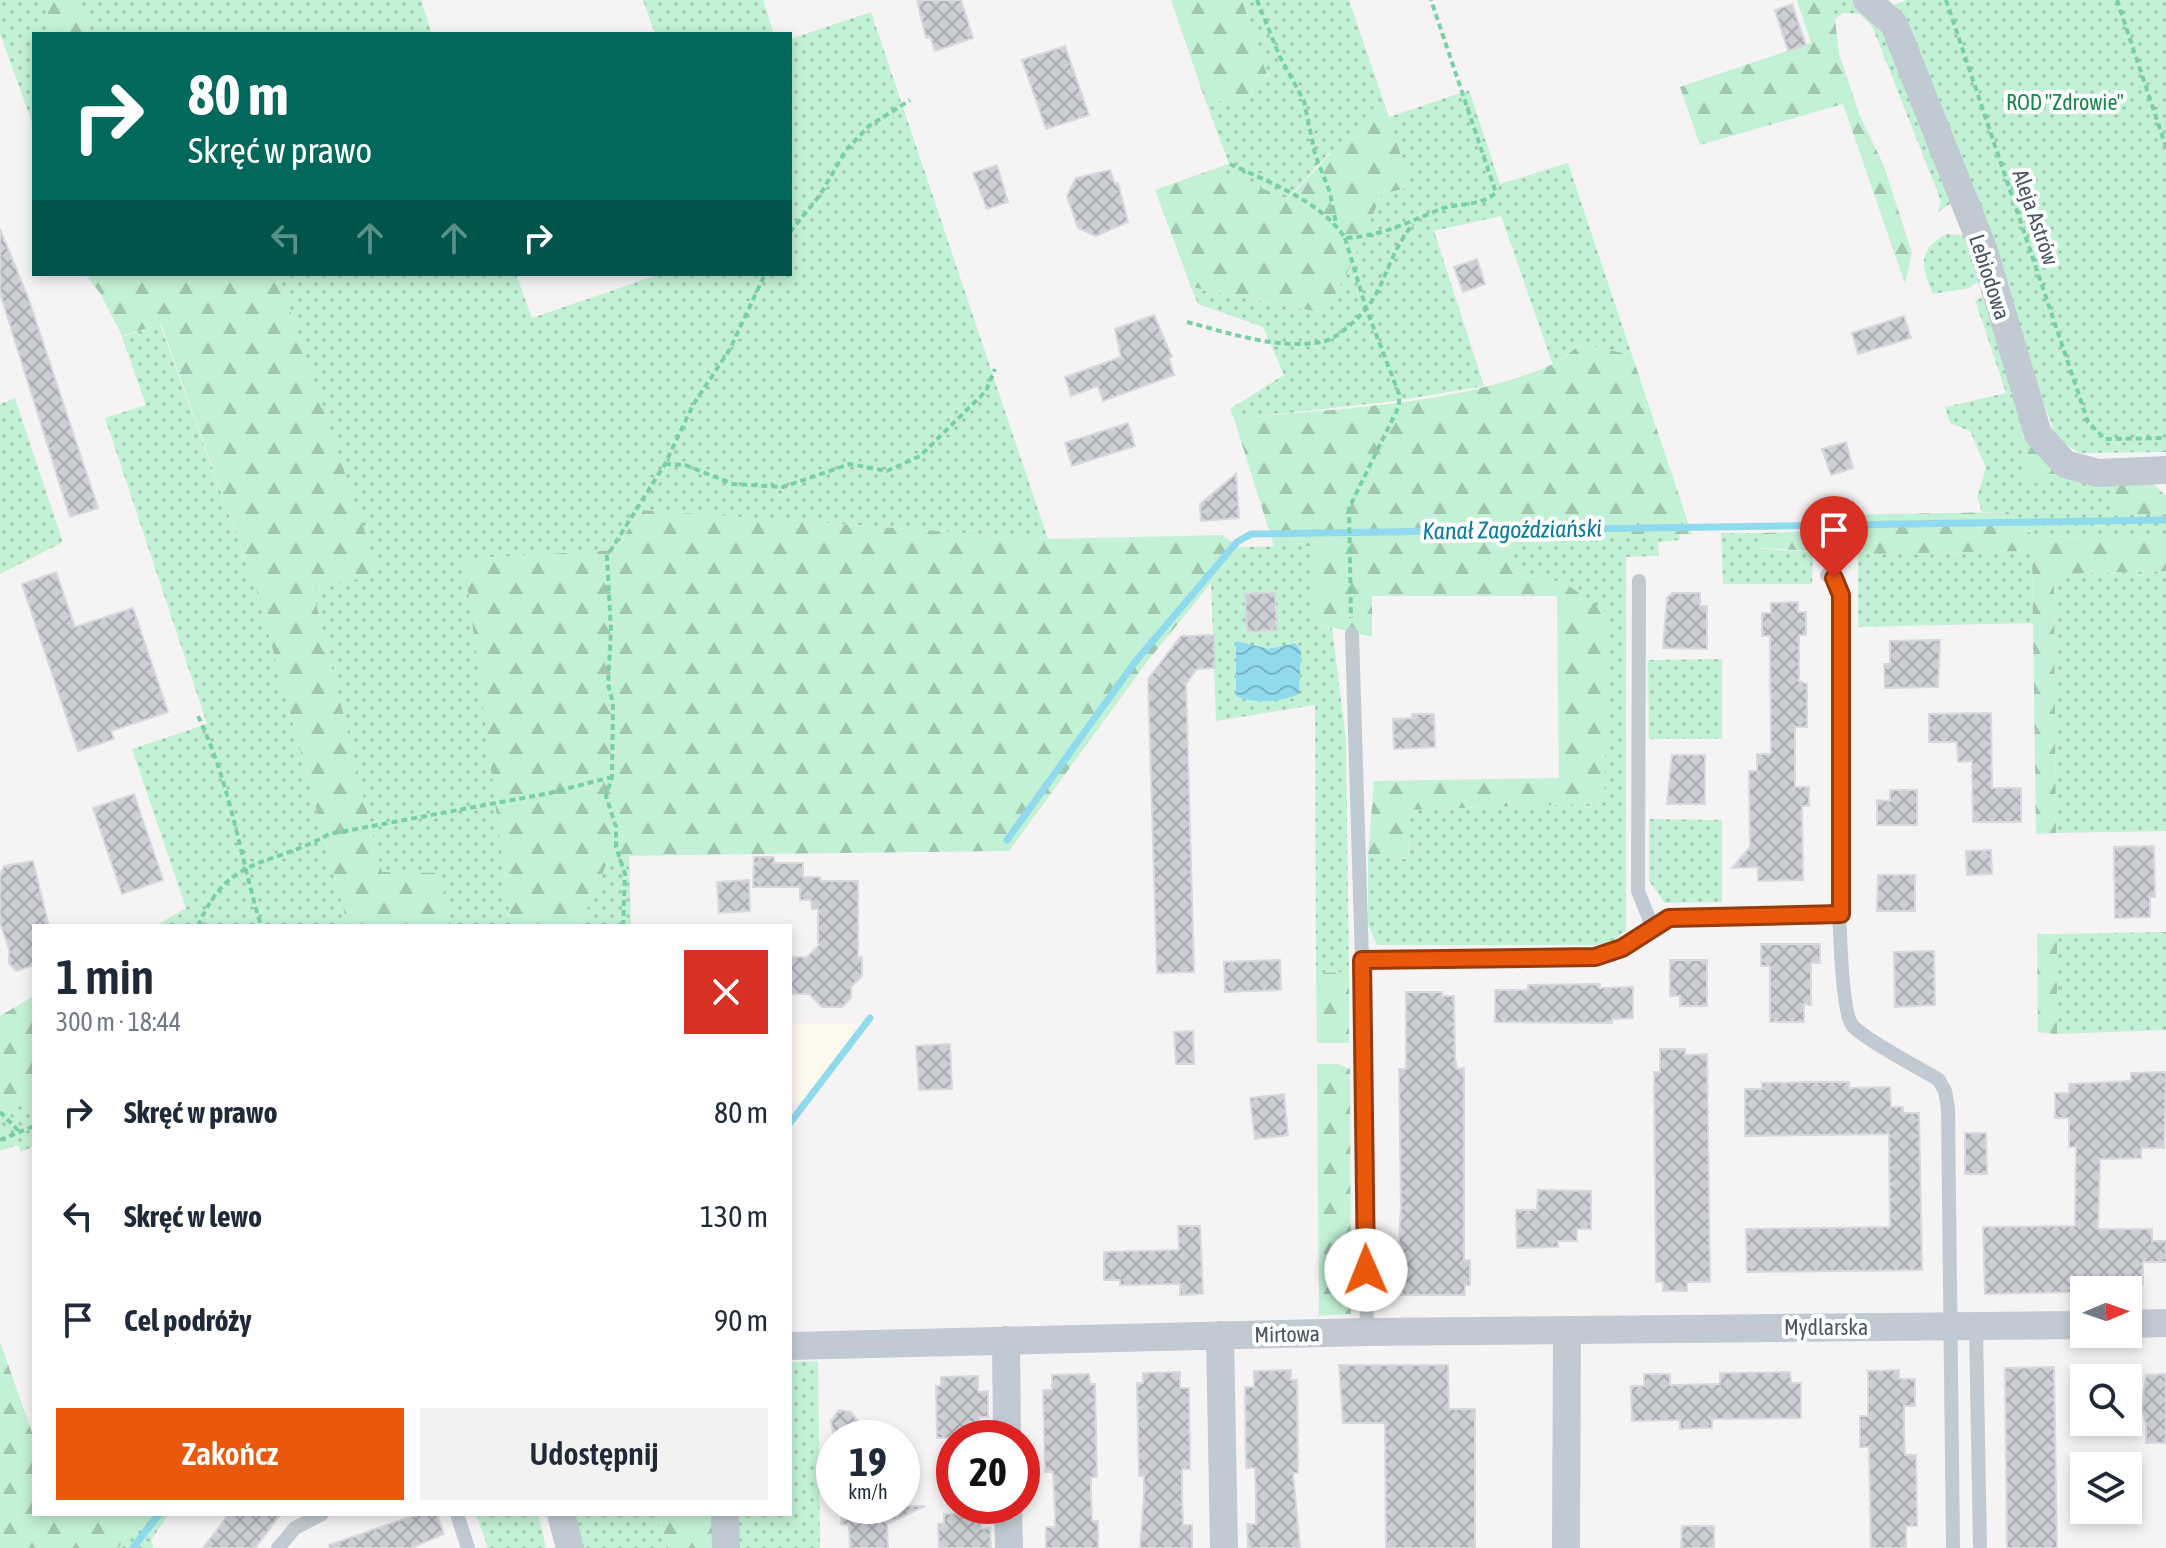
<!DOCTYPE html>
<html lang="pl">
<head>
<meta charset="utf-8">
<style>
	:root { --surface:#fff; --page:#f2f2f3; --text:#1f2937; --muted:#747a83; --accent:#ea580c }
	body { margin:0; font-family:"Asap Condensed",sans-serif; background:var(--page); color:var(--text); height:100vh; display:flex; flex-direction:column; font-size:30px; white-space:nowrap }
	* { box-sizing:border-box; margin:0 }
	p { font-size:26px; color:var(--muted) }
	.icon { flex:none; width:44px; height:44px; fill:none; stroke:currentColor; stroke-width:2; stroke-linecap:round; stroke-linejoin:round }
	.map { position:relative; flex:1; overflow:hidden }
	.panel { position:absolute; left:32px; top:924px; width:760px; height:592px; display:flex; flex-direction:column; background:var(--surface); border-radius:0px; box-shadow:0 4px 12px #0003 }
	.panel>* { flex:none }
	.top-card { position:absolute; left:32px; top:32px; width:760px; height:244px; border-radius:0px; box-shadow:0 4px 12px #0003; background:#00695c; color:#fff; overflow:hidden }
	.needle { width:52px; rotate:88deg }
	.fabs { position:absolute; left:2070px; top:1276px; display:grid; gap:16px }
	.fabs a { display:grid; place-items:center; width:72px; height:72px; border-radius:0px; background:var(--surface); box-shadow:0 4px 12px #0003; font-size:40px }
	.speed { position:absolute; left:816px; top:1420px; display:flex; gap:16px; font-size:40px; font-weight:700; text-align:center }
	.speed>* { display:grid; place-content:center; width:104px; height:104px; border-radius:50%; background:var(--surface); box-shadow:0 4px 12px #0003; line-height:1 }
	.speed small { font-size:20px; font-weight:400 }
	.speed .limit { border:12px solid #d22; background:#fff; color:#111 }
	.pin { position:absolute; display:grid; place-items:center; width:68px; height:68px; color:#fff; margin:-82px -34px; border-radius:50% 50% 50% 0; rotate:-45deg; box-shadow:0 0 8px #0007 }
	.pin .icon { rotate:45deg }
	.me { position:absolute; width:88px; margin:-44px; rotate:359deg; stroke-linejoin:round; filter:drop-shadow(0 0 6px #0008) }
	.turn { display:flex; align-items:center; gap:28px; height:168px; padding:0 24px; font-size:36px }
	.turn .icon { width:104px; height:104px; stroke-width:2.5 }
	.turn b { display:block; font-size:56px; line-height:68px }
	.lanes { display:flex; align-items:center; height:76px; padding:0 24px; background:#0003; justify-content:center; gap:40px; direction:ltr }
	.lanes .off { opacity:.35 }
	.round { display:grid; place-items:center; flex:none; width:84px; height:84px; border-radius:0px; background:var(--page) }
	.overview { display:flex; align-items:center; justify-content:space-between; height:136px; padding:0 24px }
	h1 { font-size:48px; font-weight:600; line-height:60px }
	.cta { display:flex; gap:16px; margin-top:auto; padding:16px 24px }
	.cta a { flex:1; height:92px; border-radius:0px; background:var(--accent); color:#fff; font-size:32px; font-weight:600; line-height:92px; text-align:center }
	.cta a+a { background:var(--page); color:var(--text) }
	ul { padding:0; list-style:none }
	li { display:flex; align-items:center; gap:24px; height:104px; padding:0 24px }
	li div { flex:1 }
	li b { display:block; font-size:30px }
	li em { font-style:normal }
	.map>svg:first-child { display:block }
	.commercial { fill:#fdf9ef }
	.grass { fill:url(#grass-dots) }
	.forest { fill:url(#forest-firs) }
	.water { fill:url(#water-waves) }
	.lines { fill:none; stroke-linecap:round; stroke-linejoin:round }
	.stream { stroke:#90daee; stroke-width:7 }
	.building { fill:url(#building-cross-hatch); stroke:#d7d9de; stroke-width:2 }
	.path { stroke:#7ad0a6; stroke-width:4; stroke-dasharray:6 4; stroke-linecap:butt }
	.lane { stroke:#c1cad2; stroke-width:14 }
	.street { stroke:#c1cad2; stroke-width:28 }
	.route-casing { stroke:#983908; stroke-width:20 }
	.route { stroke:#ea580c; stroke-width:14 }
	.labels { text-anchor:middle; stroke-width:8; stroke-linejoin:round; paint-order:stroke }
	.park-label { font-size:22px; fill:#17864f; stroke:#fff }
	.street-label { font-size:22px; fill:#4a5661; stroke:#fff }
	.water-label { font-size:24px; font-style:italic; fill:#0c7c9b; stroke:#fff }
</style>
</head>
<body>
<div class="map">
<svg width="2166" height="1548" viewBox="0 0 2166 1548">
	<defs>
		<pattern id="grass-dots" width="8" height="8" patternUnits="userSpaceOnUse" patternTransform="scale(2)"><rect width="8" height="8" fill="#c3f1d5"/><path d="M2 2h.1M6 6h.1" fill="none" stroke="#a0c6b0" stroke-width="1.8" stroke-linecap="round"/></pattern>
		<pattern id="forest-firs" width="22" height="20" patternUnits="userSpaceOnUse" patternTransform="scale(2)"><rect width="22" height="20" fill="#c3f1d5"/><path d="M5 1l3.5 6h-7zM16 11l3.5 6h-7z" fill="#a0c6b0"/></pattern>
		<pattern id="water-waves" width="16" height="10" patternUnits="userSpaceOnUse" patternTransform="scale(2)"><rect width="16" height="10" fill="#90daee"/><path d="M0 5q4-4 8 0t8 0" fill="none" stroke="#78b4c4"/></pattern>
		<pattern id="building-cross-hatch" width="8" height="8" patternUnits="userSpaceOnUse" patternTransform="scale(2)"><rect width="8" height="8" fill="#cdcfd5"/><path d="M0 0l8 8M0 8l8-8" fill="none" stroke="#a8abb0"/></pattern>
	</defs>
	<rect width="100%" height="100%" fill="#f5f3f3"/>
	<path class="commercial" d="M862,1023L806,1100L790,1101V1024Z"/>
	<path class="grass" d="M0,0H43L55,34H34V128L0,34Z
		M79,0H421L432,34H90Z
		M643,0H763L774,34H655Z
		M1242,0H1349L1389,117L1469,90L1500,184L1568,163L1632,355L1581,344L1553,365L1501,216L1434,231L1484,386L1394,401L1234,419L1230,409L1284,375L1263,327L1198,304L1191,287L1323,313L1347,273L1382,194L1329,153L1287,199L1214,169L1229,164L1205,99L1240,103L1267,75Z
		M1828,0H1857L1886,35L1951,190L1950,204L1938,212L1941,201L1872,26L1859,14L1843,13L1835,19Z
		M1907,0H2166V452L2079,453L2057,438L1891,6Z
		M871,12L1048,539L642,510L614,550L465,559L511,926H452L441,873H382L313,590L378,574L278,274H516L532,318L660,274H790V39Z
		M1947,234L1965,235L1981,280L1969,288L1933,294C1921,267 1917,249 1947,234Z
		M1983,297L2027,428L2026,448C2058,473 2073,486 2116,485L2111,515L2166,513V538L2033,536L2008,512H1982L1977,497L1986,468L1970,431L1950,423L1945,407L2006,393L1975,300Z
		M160,324L258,595L348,926H155L186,908L132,749L207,724L105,418L146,405L122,337Z
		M15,398L63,542L0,574V404Z
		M1721,533H1761V549L1813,552L1812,584H1723Z
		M1679,534L1680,540L1658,542L1659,556L1626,557V930L1608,945H1377L1368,925V857L1408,859L1410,810L1604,803L1565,583L1519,574L1508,537Z
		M1314,545V623L1332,628L1346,740L1349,972L1316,973L1315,705L1216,721L1211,583L1240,547Z
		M2032,551L2033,623L1858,627V554Z
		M2166,571V831L2056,833L2054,574Z
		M1722,659V739H1649L1648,660Z
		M1649,819L1722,820V902L1665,903L1649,881Z
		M629,853L631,926H580L610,856Z
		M2166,932V1030L2057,1034V934Z
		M34,1098V1146L21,1152L18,1145L0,1151V1117Z
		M818,1361L820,1548H733V1514H790V1362Z
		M144,1514H169L151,1540L153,1548H118Z
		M476,1514H538L546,1548H488Z
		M575,1514H655L669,1548H584Z"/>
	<path class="forest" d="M43,0H79L90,34H55Z
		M1171,0H1242L1267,75L1240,103L1205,99Z
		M1797,0H1828L1835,19L1839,54L1860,116L1884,166L1912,253L1905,284L1843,104L1700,145L1680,87L1811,43Z
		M1373,108L1389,118L1411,187L1382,194L1347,273L1324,313L1191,287L1155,190L1214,169L1288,199Z
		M85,274H278L379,574L313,590L382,872L441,873L452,926H348L258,595L161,324L122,336L100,293Z
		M1581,344L1632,355L1692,534L1509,538L1519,574L1565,583L1609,614L1604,803L1410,810L1408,859L1368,857L1374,781L1559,778L1557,596H1372V637L1314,623V546H1274L1234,419C1335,408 1457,406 1551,365C1561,361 1571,351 1581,344Z
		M2027,428L2063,476L2045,485L2027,482L2023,459L2026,448L2017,444L2020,432Z
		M2151,482L2166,496V513L2111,516L2110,498L2116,485Z
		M642,510L1048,539L1222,535L1240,547L1147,662L1009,851L610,856L580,926H511L464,559L614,550Z
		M2008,512L2033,536L2166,538V571L2054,574L2056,833L2036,834L2032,551L1858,554L1761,548V533L1834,531L1830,515Z
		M2037,934H2057V1034L2038,1032Z
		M1349,972V1043H1317L1316,973Z
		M34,996V1098L0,1117V1016Z
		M1317,1064H1338L1350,1069L1351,1314L1319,1316Z
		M0,1342L34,1438V1514H144L118,1548H0Z
		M655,1514H715V1548H669Z"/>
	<path class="water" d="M1236,641L1269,649L1295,643L1301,651L1299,694C1283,702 1252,704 1236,696Z"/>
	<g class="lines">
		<path class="stream" d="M1007,840L1135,662L1237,542L1251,534L2166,520
			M790,1123L870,1018
			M133,1548L159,1514"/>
	</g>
	<path class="building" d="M917,0H961L973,38L935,51L930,37L926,38Z
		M1792,4L1806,45L1788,51L1775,10Z
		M1065,46L1089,115L1046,129L1022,60Z
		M997,165L1008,202L987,209L973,173Z
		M1110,170L1115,184L1118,183L1128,222L1096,236L1078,228L1067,196L1076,178Z
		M0,229L28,297L98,508L70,517L0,293Z
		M1477,259L1485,284L1463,292L1454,267Z
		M1154,315L1172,357L1169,359L1174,375L1103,401L1098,386L1071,396L1065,377L1121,357L1115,329Z
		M1904,316L1911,338L1858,354L1852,333Z
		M1128,423L1135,446L1072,466L1065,443Z
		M1846,442L1853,468L1831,475L1822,449Z
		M1236,474L1239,518L1201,521L1200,504Z
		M56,572L75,627L133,608L168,712L111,731L114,739L78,751L22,584Z
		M1275,592L1277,630L1247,632L1245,594Z
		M1672,593H1700V606H1707V649L1663,648L1667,598Z
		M1798,602V612H1806V635H1799V681L1807,684V727H1795V787H1809V806H1802L1803,880L1758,881V867L1732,868L1750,847L1749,771H1757V754H1771L1770,636H1762V613H1771V603Z
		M1214,635L1215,668L1197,669L1186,684L1194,972L1157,973L1148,679L1181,636Z
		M1940,640L1938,687L1885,688L1884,664H1890V641Z
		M1991,713L1992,788H2021V822H1973L1972,761L1958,762L1957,742H1929V714Z
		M1412,714H1434L1435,747L1394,749L1393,719L1412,718Z
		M1672,755H1705V804H1667Z
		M1890,790H1917V825H1877V800L1890,801Z
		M134,794L163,880L122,894L93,808Z
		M2154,846L2155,897H2150V917L2115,918L2114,847Z
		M1991,850L1992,874L1967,875L1966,851Z
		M754,857H774V863H803V877H820V881H858V957H862V976L851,987V998L842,1007H822L809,994H790V957H807L818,946V909H812L811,900H800V887H753Z
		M33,861L49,926H34V965L16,971L9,963V949L0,923V875L4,866Z
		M1878,875H1915V911H1877Z
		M749,880L750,911L719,913L717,882Z
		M1761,944H1820V963H1811V1005L1804,1004V1022H1770V966H1761Z
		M1934,951L1935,1005L1895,1007L1894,952Z
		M1280,960L1281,990L1225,992L1224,962Z
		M1670,960H1707V1006H1680V996H1670Z
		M1600,984L1599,988L1633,987V1018L1612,1019V1023L1495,1022V990H1528V985Z
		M1406,992H1442V996H1454L1455,1058L1457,1069L1464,1068V1260H1470V1285H1465V1295H1401V1285H1396L1401,1208L1399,1069H1406Z
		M1193,1031L1194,1064H1176L1174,1032Z
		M950,1044L952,1089L919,1090L916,1046Z
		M1660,1049H1685V1055L1707,1054L1710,1282H1687V1291H1663V1282H1656L1654,1072H1660Z
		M2166,1072L2164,1148H2141V1158L2100,1159L2098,1229H2152V1241H2166V1262H2143V1284H2076L2077,1292L1985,1294L1983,1227L2075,1226L2076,1147H2069V1118H2055V1093H2069V1084L2131,1081V1073Z
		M1807,1082H1849V1088L1890,1087L1891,1107H1903V1113H1919L1922,1270L1747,1272L1746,1229L1890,1227L1889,1134L1745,1136V1089H1762V1083Z
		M1284,1094L1288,1135L1255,1139L1250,1098Z
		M1965,1133H1986L1987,1174H1965Z
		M1538,1190L1591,1191V1229H1577V1241H1558V1247L1517,1248L1516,1210H1537Z
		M1178,1226H1200L1203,1294L1180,1295V1284L1120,1285V1280H1104V1252L1179,1250Z
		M1339,1365H1448L1449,1409H1475V1548H1386L1385,1423H1343Z
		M2054,1367L2057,1548H2007L2005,1368Z
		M1291,1370V1380H1297L1298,1473H1293L1300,1548H1248L1247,1524H1256V1496L1255,1468H1246L1245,1387H1254V1371Z
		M1899,1370V1379H1915V1406H1904V1431L1905,1455H1916L1917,1526H1906V1548H1871L1869,1447H1860V1416H1868V1371Z
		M1180,1372V1388H1189L1190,1469H1182V1496L1183,1525H1192V1548H1140L1144,1495V1476H1139L1137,1383H1143V1373Z
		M1790,1372L1791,1383H1801V1418L1712,1419V1428H1696L1680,1429V1420L1632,1421L1631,1386H1644V1374H1670V1385L1720,1384V1373Z
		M1089,1374L1090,1384H1095L1097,1477H1091V1496L1092,1521H1098V1548H1046V1527H1055V1512L1053,1472H1045L1043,1390H1052V1375Z
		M2166,1374V1443H2146V1423L2142,1410L2146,1375Z
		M978,1376V1392L988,1391V1417H979L980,1438H937L936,1386H941V1377Z
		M839,1410L851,1412L870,1438H834L831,1421Z
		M842,1506H925L887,1524L888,1548H850L849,1525L841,1524Z
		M981,1513V1529L990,1528L991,1548H939L938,1524L944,1523V1514Z
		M229,1514H281L255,1548H203Z
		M418,1514H437L444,1534L411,1548H330L329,1545Z
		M1682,1526H1714V1548H1681Z"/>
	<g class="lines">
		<path class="path" d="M1257,0L1279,55L1304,101L1315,154L1330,193L1336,224
			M1946,0L2088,422L2105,439L2166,438
			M2117,0L2166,147
			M1230,164C1268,182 1321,201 1345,238C1381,236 1404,224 1436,211C1458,201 1474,209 1496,193L1431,0
			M790,232L820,195L846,150L869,126L910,100
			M1345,238L1366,308L1399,394V406L1349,508L1351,618
			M1187,322C1229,333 1278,350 1321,342C1338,339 1359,318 1369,305C1387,280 1390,252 1413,224
			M665,464L685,465L733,484L783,487L850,464L887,471L920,456L986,391L995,369
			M198,716C230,782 240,856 261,926
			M198,926C229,853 270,868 329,834L550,793L612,777
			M623,926L625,874L616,847V827L606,796L612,777L613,703L608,684L611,631L607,556L665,464L693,405L730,349L765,274
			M0,1112L20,1132
			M0,1140L34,1126"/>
		<path class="lane" d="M1827,575L1838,583L1841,595C1841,656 1830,994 1852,1025C1862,1038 1921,1069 1939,1080L1945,1091L1948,1108L1953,1548
			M1639,581L1638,891L1652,926
			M1352,634L1362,960L1367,1332
			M1362,960L1595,957L1622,948L1669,918L1841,914
			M1976,1327L1980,1548
			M457,1514L468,1548
			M278,1548L295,1528L322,1514"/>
		<path class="street" d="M1867,0L1894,24L1983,248L2038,434L2065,464L2098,473L2166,470
			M2128,1324L2166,1323
			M1220,1335L1224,1548
			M1006,1340L1007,1438
			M790,1346L1367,1332L2084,1325
			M1008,1506L1009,1548
			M561,1514L570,1548
			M725,1514L726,1548
			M1566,1548L1567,1332"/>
	</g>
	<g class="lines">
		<defs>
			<path id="route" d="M1366,1270L1362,960L1595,957L1622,948L1669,918L1841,914V595L1834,578"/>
		</defs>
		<use href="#route" class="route-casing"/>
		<use href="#route" class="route"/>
	</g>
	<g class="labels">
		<g class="park-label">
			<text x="2065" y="110">ROD "Zdrowie"</text>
		</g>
		<g class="street-label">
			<text transform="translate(2036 217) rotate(71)" y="8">Aleja Astrów</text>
			<text transform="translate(1990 277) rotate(72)" y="8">Lebiodowa</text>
			<text x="1826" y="1335">Mydlarska</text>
			<text transform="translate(1287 1334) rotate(-1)" y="8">Mirtowa</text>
		</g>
		<g class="water-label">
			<text transform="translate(1512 530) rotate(-1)" y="8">Kanał Zagoździański</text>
		</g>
	</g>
</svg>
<div class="fabs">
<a><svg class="needle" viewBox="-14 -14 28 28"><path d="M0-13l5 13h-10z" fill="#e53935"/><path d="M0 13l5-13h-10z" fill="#747a83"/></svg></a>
<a><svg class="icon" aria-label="search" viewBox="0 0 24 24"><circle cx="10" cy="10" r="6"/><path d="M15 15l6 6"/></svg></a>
<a><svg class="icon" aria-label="layers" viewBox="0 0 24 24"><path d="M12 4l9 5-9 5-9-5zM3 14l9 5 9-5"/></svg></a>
</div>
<div class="speed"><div>19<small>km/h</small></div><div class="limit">20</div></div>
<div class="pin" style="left:1834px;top:578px;background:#d93025"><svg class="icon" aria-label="arrive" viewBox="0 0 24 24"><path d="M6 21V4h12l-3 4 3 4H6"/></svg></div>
<svg class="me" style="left:1366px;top:1270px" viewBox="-20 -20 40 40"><circle r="19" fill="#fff"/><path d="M0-13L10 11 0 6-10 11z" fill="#ea580c"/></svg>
<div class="top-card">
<div class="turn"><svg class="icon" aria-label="right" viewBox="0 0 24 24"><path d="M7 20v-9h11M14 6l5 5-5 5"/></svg><div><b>80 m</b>Skręć w prawo</div></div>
<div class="lanes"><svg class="icon off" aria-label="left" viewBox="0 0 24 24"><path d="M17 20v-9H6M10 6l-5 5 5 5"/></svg><svg class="icon off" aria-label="ahead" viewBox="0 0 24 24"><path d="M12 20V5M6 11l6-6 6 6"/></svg><svg class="icon off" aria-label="ahead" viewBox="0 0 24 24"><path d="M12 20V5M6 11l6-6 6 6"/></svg><svg class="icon" aria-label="right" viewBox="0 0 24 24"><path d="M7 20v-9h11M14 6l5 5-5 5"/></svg></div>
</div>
<section class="panel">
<div class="overview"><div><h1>1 min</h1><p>300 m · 18:44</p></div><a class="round" style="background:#d93025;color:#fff"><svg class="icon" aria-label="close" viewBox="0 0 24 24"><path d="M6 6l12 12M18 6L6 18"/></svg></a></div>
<ul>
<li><svg class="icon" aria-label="right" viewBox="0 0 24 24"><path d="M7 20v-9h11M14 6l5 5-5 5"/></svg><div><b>Skręć w prawo</b></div><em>80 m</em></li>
<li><svg class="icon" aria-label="left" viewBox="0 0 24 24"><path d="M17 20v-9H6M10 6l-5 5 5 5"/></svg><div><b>Skręć w lewo</b></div><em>130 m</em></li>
<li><svg class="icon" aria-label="arrive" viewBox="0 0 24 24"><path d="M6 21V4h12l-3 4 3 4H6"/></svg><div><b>Cel podróży</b></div><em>90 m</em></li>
</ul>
<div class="cta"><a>Zakończ</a><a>Udostępnij</a></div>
</section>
</div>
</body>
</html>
